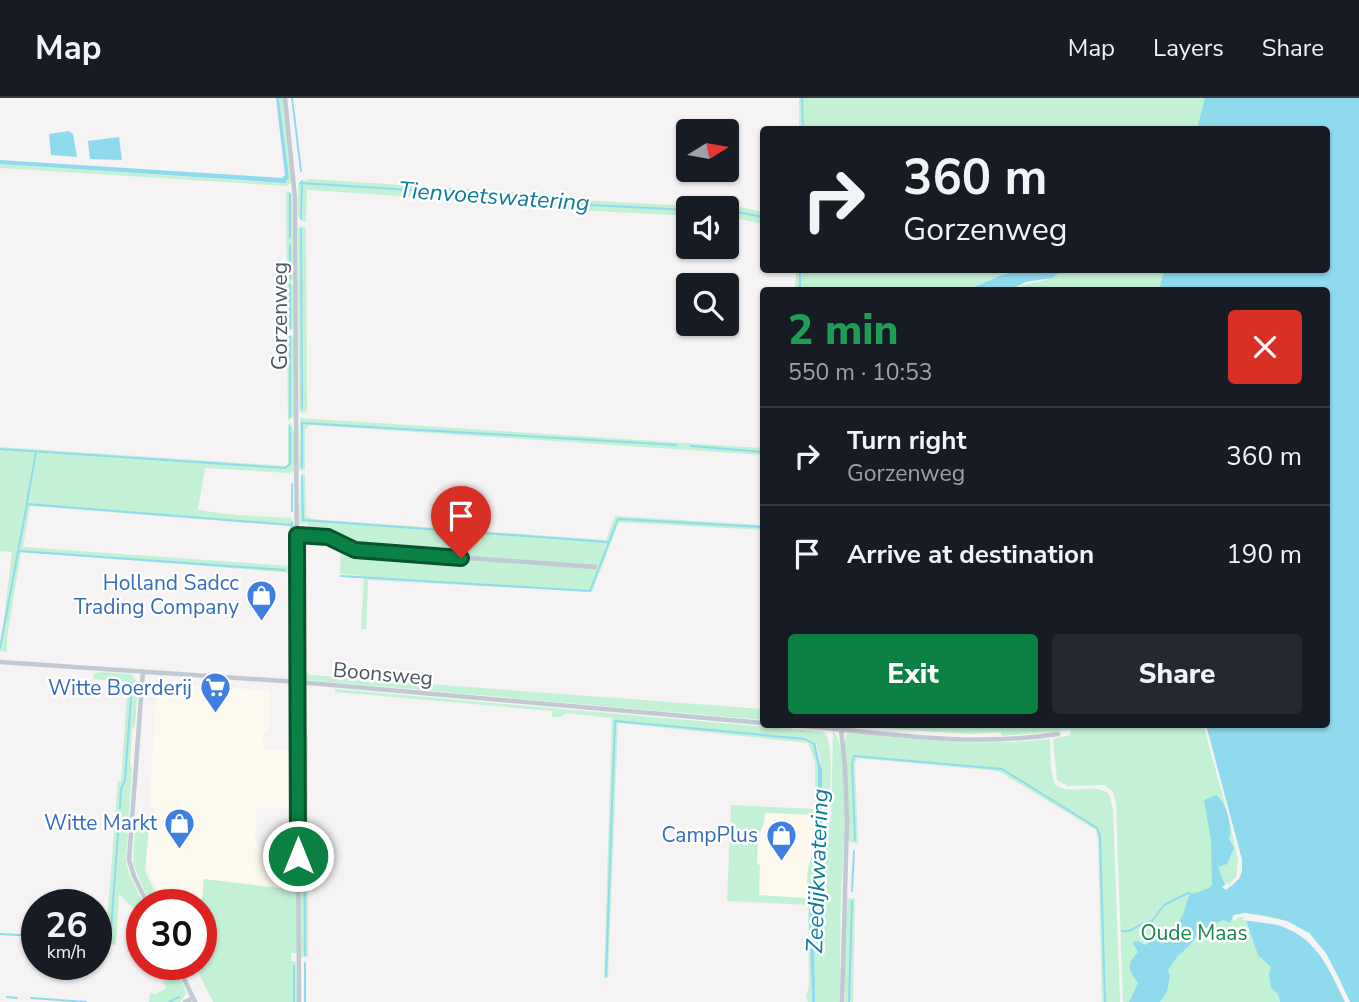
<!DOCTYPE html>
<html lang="en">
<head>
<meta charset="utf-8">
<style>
	:root { --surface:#171b24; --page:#242831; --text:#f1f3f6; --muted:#9ea1a6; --line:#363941; --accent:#0b8043 }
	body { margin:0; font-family:"Nunito Sans",sans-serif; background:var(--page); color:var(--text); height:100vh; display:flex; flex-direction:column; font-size:26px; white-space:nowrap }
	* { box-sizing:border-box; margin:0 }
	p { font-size:23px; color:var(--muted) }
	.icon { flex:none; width:38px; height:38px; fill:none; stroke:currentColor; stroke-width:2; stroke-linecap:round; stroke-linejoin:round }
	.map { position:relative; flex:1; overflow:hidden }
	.details { position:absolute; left:760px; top:189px; width:570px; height:441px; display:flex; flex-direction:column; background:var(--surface); border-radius:7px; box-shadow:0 2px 5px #0004 }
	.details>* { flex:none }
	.top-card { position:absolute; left:760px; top:28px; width:570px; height:147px; border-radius:7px; box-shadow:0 2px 5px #0004; background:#171b24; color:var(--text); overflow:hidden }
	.needle { width:46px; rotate:79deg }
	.controls { position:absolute; left:676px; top:21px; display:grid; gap:14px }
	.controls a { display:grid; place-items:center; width:63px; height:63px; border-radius:7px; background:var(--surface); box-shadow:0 2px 5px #0004; font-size:35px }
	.speed { position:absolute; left:21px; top:791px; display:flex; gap:14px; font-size:35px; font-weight:700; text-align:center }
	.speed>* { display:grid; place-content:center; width:91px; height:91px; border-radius:50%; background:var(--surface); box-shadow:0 2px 5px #0004; line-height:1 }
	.speed small { font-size:18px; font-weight:400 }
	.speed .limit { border:10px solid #d22; background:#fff; color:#111 }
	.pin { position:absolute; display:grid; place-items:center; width:60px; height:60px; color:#fff; margin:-72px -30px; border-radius:50% 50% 50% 0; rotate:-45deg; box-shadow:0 0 7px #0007 }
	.pin .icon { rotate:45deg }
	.me { position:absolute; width:77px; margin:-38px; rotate:0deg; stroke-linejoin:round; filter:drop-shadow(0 0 5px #0008) }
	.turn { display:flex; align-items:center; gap:24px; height:147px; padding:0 28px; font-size:32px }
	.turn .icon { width:91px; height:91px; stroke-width:2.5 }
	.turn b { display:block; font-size:49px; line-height:60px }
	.round { display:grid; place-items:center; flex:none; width:74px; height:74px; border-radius:7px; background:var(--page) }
	.headline { display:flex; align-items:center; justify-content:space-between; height:119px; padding:0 28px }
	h1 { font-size:42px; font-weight:800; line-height:52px; color:#1e9e55 }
	.button { display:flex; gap:14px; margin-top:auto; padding:14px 28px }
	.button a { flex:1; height:80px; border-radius:7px; background:var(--accent); color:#fff; font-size:28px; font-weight:800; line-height:80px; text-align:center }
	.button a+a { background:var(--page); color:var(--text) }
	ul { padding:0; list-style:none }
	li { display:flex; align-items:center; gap:21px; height:98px; padding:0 28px; border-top:2px solid var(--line) }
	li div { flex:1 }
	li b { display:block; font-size:26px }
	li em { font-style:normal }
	header { display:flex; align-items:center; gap:42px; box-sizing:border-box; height:98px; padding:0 35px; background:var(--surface); border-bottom:2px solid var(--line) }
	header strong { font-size:33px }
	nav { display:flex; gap:38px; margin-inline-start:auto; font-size:24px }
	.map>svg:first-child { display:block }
	.commercial { fill:#fdf9ef }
	.green { fill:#c3f1d5 }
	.water { fill:#90daee }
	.pier { fill:#f5f3f3 }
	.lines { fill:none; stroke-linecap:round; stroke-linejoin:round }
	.stream { stroke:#90daee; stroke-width:2 }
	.minor { stroke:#c1cad2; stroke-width:4.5 }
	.route-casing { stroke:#07532c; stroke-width:18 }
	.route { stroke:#0b8043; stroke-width:12 }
	.labels { text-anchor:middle; stroke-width:5; stroke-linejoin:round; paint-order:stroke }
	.street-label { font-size:21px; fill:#4a5661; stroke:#fff }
	.shop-label { font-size:21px; fill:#366cbe; stroke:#fff; text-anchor:end }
	.park-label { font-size:21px; fill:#17864f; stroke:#fff }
	.water-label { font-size:23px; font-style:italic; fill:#0c7c9b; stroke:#fff }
</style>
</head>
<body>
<header>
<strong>Map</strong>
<nav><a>Map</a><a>Layers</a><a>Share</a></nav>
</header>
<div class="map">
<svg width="1359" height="904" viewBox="0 0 1359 904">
	<rect width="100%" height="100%" fill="#f5f3f3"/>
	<path class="commercial" d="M183,587L270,593V631L263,635V652H294V710L257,709L255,742L262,751L291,752L294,750V784L290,791L204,781L202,801L166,798L162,800L147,769L149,729H153L155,710L149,709L157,589L182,591Z
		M731,707L818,712V760L814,770L812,807L727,803Z"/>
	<path class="green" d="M279,0H283L292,83L287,88L0,70V66L263,84L289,79Z
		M799,0H1207L1199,32L799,31Z
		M310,81L543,96L581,102L709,109L736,108L763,114V126L726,118V110H688V118L577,112L543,107L307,92L306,124L302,123L298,118V85Z
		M286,93L290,94L292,98L293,181L291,185L293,186V231L287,234Z
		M300,128L306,130L307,313L303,315L299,314V309L298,130Z
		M796,172H1023L1007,174L968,191L795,192Z
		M1062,172H1166L1161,192H1009C1025,183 1050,186 1062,172Z
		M287,237H292L294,242V319L288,322Z
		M300,320L763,350V357L310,327L305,332V372L301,373L299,371Z
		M291,325L294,335V373L289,375L205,370L198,412L236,417L291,420L295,429V462L293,465L290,466L289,428L30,408L23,449L290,468L294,475L21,454L7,539V554L0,553L12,454L0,453V349L286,368L288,366V326Z
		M301,376H305L306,418L312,421L606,442L615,418L763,427V432L619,424L592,494L368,482L366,531H361L364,478L340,476L341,448L308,445V425L299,426Z
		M306,516V573L309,577L763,611V622L307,582L300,576V520Z
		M99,574L131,576L138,585L135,628L132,631L130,666L132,670L126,762L129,776L144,807H142V824L137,814L119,796L116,847L96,845V836H106L118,683H121L128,584L93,581L94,576Z
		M335,591L824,634C835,647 830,699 827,717L821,721V664L816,644L813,646L818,670V717L765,715L764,725L758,739L757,766L760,767L759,797L806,800L808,770L813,755L818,753V760L814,770L811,822L812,904H808L806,898L809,887L808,807L727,803L731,707L815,711V664L808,645L618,625L608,880H604L612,620L566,615L561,619H552V613L335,594Z
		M837,627H1208L1255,798L1359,904H1123L1116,705L1113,694L1105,687L1068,688L1057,682L1053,641L1070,637V632L1002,638L1001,634L969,636Z
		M833,633C853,652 842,772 841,802C840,836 840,870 840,904H815L814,824L817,781L822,758L821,727L829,725L831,722Z
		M851,635C917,641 983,649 1050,641L1051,672L1055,687C1072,698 1093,684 1109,696L1113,712L1120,904H1102L1098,744L1096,732L998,673L857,660L855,665L858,746L848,743L844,643L847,636Z
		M301,638H308V859H301Z
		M139,722L154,723L153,729H149L145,773L162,807H151L133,766L135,725Z
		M204,781L297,792V855H291V863L296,864L297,904H213L194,866H201V807H165L162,800L166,798L202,801Z
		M847,800L855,801L853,904H845V805Z
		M162,866H173L185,890L186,896L180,904H149L150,895L156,896L166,890L163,884L169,881Z"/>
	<path class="water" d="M276,0H279L289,79L285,85L0,66V62L282,80L285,77Z
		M1205,0H1359V904H1350C1332,863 1315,826 1266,818C1256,816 1244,814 1234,817L1230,825L1223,822L1200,833L1191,846L1177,859L1168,872L1170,878L1167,894L1160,904H1129L1138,885C1128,870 1126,867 1138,854L1132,844L1137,843L1146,847C1156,837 1176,832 1182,818C1186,812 1185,804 1190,797L1209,790L1212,787L1211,742L1204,702L1216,697C1227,705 1233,729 1229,741L1234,750L1227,766L1218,769L1225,787L1222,789L1232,788L1241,777L1242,762L1206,627L1326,626V192H1159L1164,172H1326V32L1197,31Z
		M69,33L73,36L77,59L51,57L49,36Z
		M119,39L122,62L90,61L88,43Z
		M1021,172H1062V173L1052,180L1026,184L1009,192H947L972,190L1001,177Z
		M815,644L822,673V755L817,781L814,808L815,904H812C812,867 804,791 818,760V670L813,646Z
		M1246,822C1305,824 1323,855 1345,904H1280L1278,896L1271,890L1269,876L1271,869L1258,857Z"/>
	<path class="pier" d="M1203,626L1206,627L1242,762V773L1239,781L1226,792L1222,789L1228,785V787L1236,779L1238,762L1228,717Z
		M1246,815L1287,823L1309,835L1326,855L1350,904H1345L1325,863L1310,844L1299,836L1279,827L1242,822L1245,819L1236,820L1237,823L1232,821L1234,817Z"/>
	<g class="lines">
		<path class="stream" d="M292,0L301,73
			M802,0L803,32
			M300,85L553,101L591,107L688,112
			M290,96V139
			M726,112L763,119
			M301,121L302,83
			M301,131L302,311
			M290,181V147
			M290,187V231
			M800,192V172
			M290,319V239
			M302,324V369
			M302,325L676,347
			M691,348L763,354
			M0,351L285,370L290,366V329
			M302,379L303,422L608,444
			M292,386V413
			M27,404L36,354
			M292,424V464
			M18,453L285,472
			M303,478V508
			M341,478L590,493L618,421L763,429
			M303,531V519
			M303,537V577
			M0,550L27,406L292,427
			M304,644L305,857
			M120,710L121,691L125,682L132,585
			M855,742L852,666L854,658L1002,671L1097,730L1100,738L1105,904
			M852,793L854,753
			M1122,833C1135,835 1136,825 1152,823L1164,807L1188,795L1192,796
			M0,836L37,838
			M96,843L110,844L119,723
			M305,865V904
			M294,868V904
			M606,878L615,623L805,641L814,646
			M7,899L17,900
			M31,900L86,904
			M169,904L179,899
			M849,904L852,803"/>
		<path class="minor" d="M285,0L295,100L299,904
			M297,437L328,439L355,452L595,469
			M0,564L298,584L763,625
			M143,573L129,762L134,778L148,807
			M785,626C876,634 967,650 1058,636
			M841,631L845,669L847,722L842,904
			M177,866L195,904
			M185,904L193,900"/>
	</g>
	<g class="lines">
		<defs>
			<path id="route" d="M298,758L297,437L328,439L355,452L461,460"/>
		</defs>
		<use href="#route" class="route-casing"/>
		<use href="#route" class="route"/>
	</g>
	<defs>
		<symbol id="shop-pin" viewBox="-11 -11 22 30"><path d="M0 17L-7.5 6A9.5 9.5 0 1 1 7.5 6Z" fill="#3f7fe0" stroke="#fff"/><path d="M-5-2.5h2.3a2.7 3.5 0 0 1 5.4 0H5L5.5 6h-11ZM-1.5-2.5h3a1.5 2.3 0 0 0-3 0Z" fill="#fff"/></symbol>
		<symbol id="supermarket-pin" viewBox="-11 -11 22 30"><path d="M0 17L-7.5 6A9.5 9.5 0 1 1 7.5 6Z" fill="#3f7fe0" stroke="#fff"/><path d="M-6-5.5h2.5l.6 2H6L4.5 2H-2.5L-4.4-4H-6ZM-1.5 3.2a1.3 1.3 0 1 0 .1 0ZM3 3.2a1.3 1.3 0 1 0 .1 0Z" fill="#fff"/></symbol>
	</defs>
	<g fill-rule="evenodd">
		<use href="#shop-pin" x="244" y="480" width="35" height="47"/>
		<use href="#supermarket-pin" x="198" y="572" width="35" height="47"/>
		<use href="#shop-pin" x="162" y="708" width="35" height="47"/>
		<use href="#shop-pin" x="764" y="720" width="35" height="47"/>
	</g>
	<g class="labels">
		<g class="street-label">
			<text transform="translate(280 218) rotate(-90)" y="7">Gorzenweg</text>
			<text transform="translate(383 576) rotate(5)" y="7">Boonsweg</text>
		</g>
		<g class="shop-label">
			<text x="239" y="492">Holland Sadcc<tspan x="239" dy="24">Trading Company</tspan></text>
			<text x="192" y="597">Witte Boerderij</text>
			<text x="157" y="732">Witte Markt</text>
			<text x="758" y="744">CampPlus</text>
		</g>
		<g class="park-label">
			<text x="1194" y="842">Oude Maas</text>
		</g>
		<g class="water-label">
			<text transform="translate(494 98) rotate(4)" y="8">Tienvoetswatering</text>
			<text transform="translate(817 773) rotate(-88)" y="8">Zeedijkwatering</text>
		</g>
	</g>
</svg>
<div class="controls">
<a><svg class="needle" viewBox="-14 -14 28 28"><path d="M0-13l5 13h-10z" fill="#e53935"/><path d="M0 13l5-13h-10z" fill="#9ea1a6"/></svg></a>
<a><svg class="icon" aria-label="sound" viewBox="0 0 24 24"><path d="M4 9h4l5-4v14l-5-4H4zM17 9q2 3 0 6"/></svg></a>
<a><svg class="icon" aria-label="search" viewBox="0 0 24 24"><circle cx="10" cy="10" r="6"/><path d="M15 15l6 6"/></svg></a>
</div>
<div class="speed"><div>26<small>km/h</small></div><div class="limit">30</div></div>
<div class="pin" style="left:461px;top:460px;background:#d93025"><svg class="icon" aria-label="arrive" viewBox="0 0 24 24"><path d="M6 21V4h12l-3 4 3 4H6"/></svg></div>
<svg class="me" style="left:298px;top:758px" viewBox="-20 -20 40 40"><circle r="17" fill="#0b8043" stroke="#fff" stroke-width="3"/><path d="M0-11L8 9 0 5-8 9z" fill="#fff"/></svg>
<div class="top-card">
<div class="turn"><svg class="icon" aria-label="right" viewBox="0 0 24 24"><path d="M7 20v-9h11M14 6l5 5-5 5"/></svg><div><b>360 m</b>Gorzenweg</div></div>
</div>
<section class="details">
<div class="headline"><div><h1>2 min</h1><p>550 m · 10:53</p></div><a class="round" style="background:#d93025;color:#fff"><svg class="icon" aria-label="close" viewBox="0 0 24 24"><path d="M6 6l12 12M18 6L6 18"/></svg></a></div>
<ul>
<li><svg class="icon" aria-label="right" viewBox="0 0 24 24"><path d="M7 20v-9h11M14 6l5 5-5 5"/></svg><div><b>Turn right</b><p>Gorzenweg</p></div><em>360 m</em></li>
<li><svg class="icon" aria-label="arrive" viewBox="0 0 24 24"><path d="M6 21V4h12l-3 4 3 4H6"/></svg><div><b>Arrive at destination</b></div><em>190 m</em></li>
</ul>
<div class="button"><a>Exit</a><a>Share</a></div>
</section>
</div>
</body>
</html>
